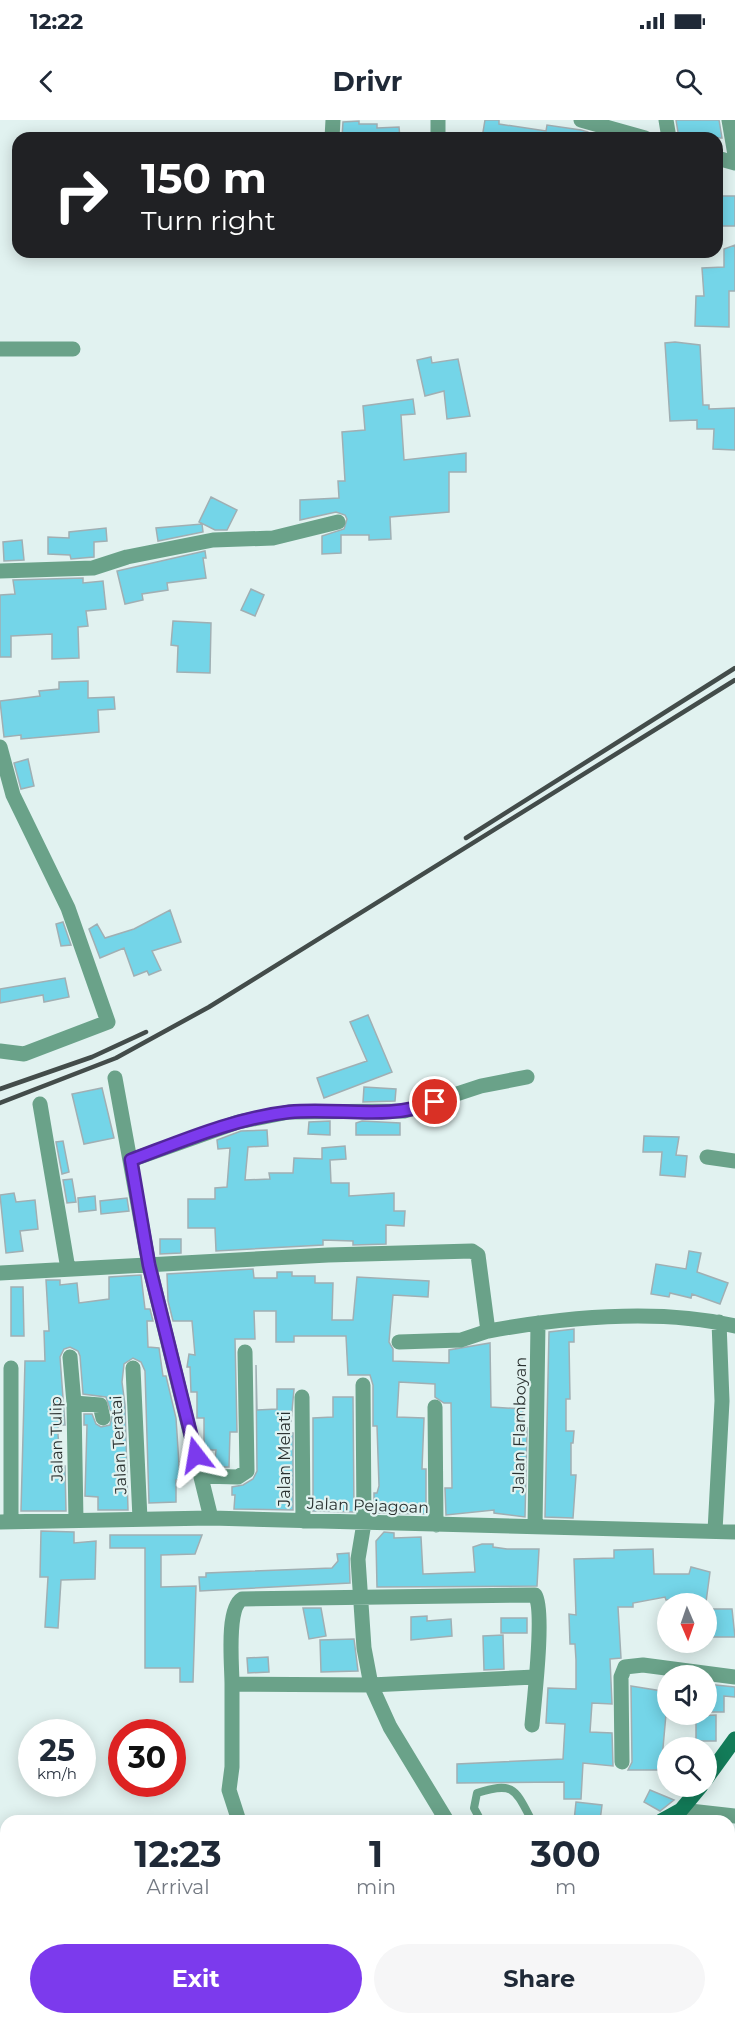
<!DOCTYPE html>
<html lang="en">
<head>
<meta charset="utf-8">
<style>
	:root { --surface:#fff; --page:#f6f6f7; --text:#1f2937; --muted:#747a83; --accent:#7c3aed }
	body { margin:0; font-family:Montserrat,sans-serif; background:var(--page); color:var(--text); height:100vh; display:flex; flex-direction:column; font-size:22px; white-space:nowrap }
	* { box-sizing:border-box; margin:0 }
	p { font-size:20px; color:var(--muted) }
	.icon { flex:none; width:33px; height:33px; fill:none; stroke:currentColor; stroke-width:2; stroke-linecap:round; stroke-linejoin:round }
	.map { position:relative; flex:1; overflow:hidden }
	.sheet { position:absolute; left:0px; top:1695px; width:735px; height:210px; display:flex; flex-direction:column; background:var(--surface); border-radius:18px 18px 0 0; box-shadow:0 3px 15px #0003 }
	.sheet>* { flex:none }
	.top-card { position:absolute; left:12px; top:12px; width:711px; height:126px; border-radius:18px; box-shadow:0 3px 15px #0003; background:#202124; color:#fff; overflow:hidden }
	.needle { width:39px; rotate:178deg }
	.controls { position:absolute; left:657px; top:1473px; display:grid; gap:12px }
	.controls a { display:grid; place-items:center; width:60px; height:60px; border-radius:50%; background:var(--surface); box-shadow:0 3px 15px #0003; font-size:30px }
	.speed { position:absolute; left:18px; top:1599px; display:flex; gap:12px; font-size:30px; font-weight:700; text-align:center }
	.speed>* { display:grid; place-content:center; width:78px; height:78px; border-radius:50%; background:var(--surface); box-shadow:0 3px 15px #0003; line-height:1 }
	.speed small { font-size:15px; font-weight:400 }
	.speed .limit { border:9px solid #d22; background:#fff; color:#111 }
	.pin { position:absolute; display:grid; place-items:center; width:51px; height:51px; color:#fff; margin:-26px; border:3px solid #fff; border-radius:50%; box-shadow:0 2px 6px #0007 }
	.me { position:absolute; width:66px; margin:-33px; rotate:346deg; stroke-linejoin:round; filter:drop-shadow(0 0 4px #0008) }
	.turn { display:flex; align-items:center; gap:21px; height:126px; padding:0 30px; font-size:27px }
	.turn .icon { width:78px; height:78px; stroke-width:2.5 }
	.turn b { display:block; font-size:42px; line-height:51px }
	.eta { display:flex; justify-content:space-evenly; align-items:center; height:102px; text-align:center }
	.eta b { font-size:36px; font-weight:700; line-height:42px }
	.cta { display:flex; gap:12px; margin-top:auto; padding:12px 30px }
	.cta a { flex:1; height:69px; border-radius:36px; background:var(--accent); color:#fff; font-size:24px; font-weight:700; line-height:69px; text-align:center }
	.cta a+a { background:var(--page); color:var(--text) }
	.status { display:flex; justify-content:space-between; align-items:center; height:42px; padding:0 30px; background:var(--surface); direction:ltr }
	.status svg { height:16px; fill:currentColor }
	header { display:flex; justify-content:space-between; align-items:center; height:78px; padding:0 30px; background:var(--surface); font-size:27px; font-weight:700 }
	.map>svg:first-child { display:block }
	.building { fill:#74d5e8; stroke:#a0afb3; stroke-width:1.5 }
	.lines { fill:none; stroke-linecap:round; stroke-linejoin:round }
	.lane { stroke:#6aa289; stroke-width:8 }
	.street { stroke:#6aa289; stroke-width:15 }
	.secondary { stroke:#137c59; stroke-width:15 }
	.rail { stroke:#434c4a; stroke-width:4.5 }
	.route-casing { stroke:#51269a; stroke-width:15 }
	.route { stroke:#7c3aed; stroke-width:10 }
	.labels { text-anchor:middle; stroke-width:4.5; stroke-linejoin:round; paint-order:stroke }
	.street-label { font-size:16px; fill:#2a3130; stroke:#e1f2f0 }
</style>
</head>
<body>
<div class="status"><b>12:22</b><svg viewBox="0 0 49 12"><path d="M0 12V9h3v3zM5 12V6h3v6zM10 12V3h3v9zM15 12V0h3v12zM26 1h20v11H26zM47 4h2v5h-2z"/></svg></div>
<header><svg class="icon" aria-label="back" viewBox="0 0 24 24"><path d="M15 5l-7 7 7 7"/></svg>Drivr<svg class="icon" aria-label="search" viewBox="0 0 24 24"><circle cx="10" cy="10" r="6"/><path d="M15 15l6 6"/></svg></header>
<div class="map">
<svg width="735" height="1905" viewBox="0 0 735 1905">
	<rect width="100%" height="100%" fill="#e1f2f0"/>
	<path class="building" d="M485,0H499V4L546,11L547,5L581,10L588,12V18H482Z
		M676,0H719L722,18H679Z
		M359,1V4H377V8L399,7L400,18H342L343,2Z
		M717,76H735V106H722L721,95H717Z
		M735,125V171H729V207L695,206L696,176H704L702,148L724,147V129Z
		M675,222L700,225L703,285H709V289L735,288V330L713,329L714,309H697V300L670,301L665,223Z
		M431,237L432,243L458,239L470,296L447,299L444,271L425,276L417,240Z
		M413,279L415,294L401,295L404,340L466,333V352H449V392L390,397L391,419L369,420V415H341V433L322,434V416L344,409L347,399L345,395L336,392L300,400V380L339,378L338,361H345L342,312L365,310L363,286Z
		M211,377L237,390L227,410H215L199,402Z
		M202,404L203,412L158,421L156,408Z
		M106,408L107,421L94,422V437L71,439L70,435L48,434V417L69,418V412Z
		M22,420L24,440L4,441L3,422Z
		M205,431L206,438H203L206,458L167,463L168,470L142,474L143,480L125,484L117,451Z
		M83,458V463L103,461L106,489L86,491L88,506L78,507L79,538L52,539V514L11,516V537H0V475L15,474L13,460Z
		M251,469L264,475L255,496L241,490Z
		M173,501L211,503L210,553L177,552L178,526L171,525Z
		M88,561V578L114,577L115,589L98,590L99,612L21,619V615L4,617L0,581L40,576L39,571L59,569V562Z
		M28,639L34,666L21,669L14,643Z
		M170,790L181,822L152,831L161,850L149,855L147,851L134,856L124,828L100,838L89,809L97,804L105,818L134,809Z
		M63,802L71,825L61,826L56,804Z
		M65,858L69,877L44,882L43,875L0,883V869Z
		M368,895L392,952L324,978L317,958L367,941L350,902Z
		M364,967L396,969L395,981L363,982Z
		M102,968L114,1018L84,1024L72,974Z
		M330,1001V1015L308,1014L309,1002Z
		M362,1001L400,1003V1015H356V1003Z
		M267,1010L268,1026L248,1027L245,1060L270,1059L269,1053H293L294,1038L322,1039V1028L345,1026L346,1039L330,1040L331,1063H349V1076L394,1073V1091H405L404,1106L386,1105V1124L353,1125V1121L323,1120V1125L216,1131L215,1108H188V1079H215V1068L227,1067L230,1028L218,1029L217,1020L241,1011Z
		M644,1016L679,1017L676,1035L687,1036L685,1057L660,1055L662,1032H643Z
		M63,1021L69,1052L62,1054L56,1022Z
		M72,1059L76,1082L67,1083L63,1060Z
		M14,1073L16,1082L35,1080L38,1109L20,1111L23,1131L6,1133L0,1075Z
		M95,1076L96,1090L79,1092L78,1078Z
		M127,1078L129,1091L101,1094L100,1081Z
		M160,1119H181V1133L160,1134Z
		M689,1131L701,1133L697,1152L728,1163L720,1184L692,1174L691,1178L670,1173L669,1177L651,1174L656,1144L686,1149Z
		M253,1149L254,1158H277V1152H292V1156H315V1163H333L332,1200H353L357,1157L429,1161L428,1177L393,1175L389,1222L393,1229V1241L449,1243V1230L490,1223L491,1287L523,1289L522,1308H527L525,1397L494,1393V1390L446,1395L445,1368H452L451,1283H444L435,1277V1264L399,1262L397,1297L424,1298L422,1349H426V1394L374,1393V1373H377L379,1366L377,1306H373V1265L370,1255H348L346,1216H294V1222H276V1191H254L255,1219H235L237,1312H230L229,1347H214L216,1330H204V1298H197V1272H191L190,1247H187L189,1234L195,1235L192,1201H173L168,1181L167,1154Z
		M141,1155L145,1189H150L153,1201H147L148,1227L159,1228L163,1256H166L176,1298L180,1360H176V1382L149,1383L145,1251L141,1242L133,1238L124,1244L122,1262L125,1285L128,1390H98V1377L85,1376L87,1305H84V1294H92L96,1304L101,1307L110,1305L112,1296L106,1277L83,1274L80,1236L78,1231L70,1227L64,1229L60,1237L65,1305H58V1315L61,1346H65L66,1391H21L25,1241H45L44,1211H49L46,1160H60V1165L77,1163L79,1183L109,1179V1157Z
		M11,1167H23L24,1216H11Z
		M574,1209V1222H569L570,1279H566V1311H574L573,1323H571V1355H576L573,1398L545,1397L549,1212Z
		M256,1245L257,1290L277,1289V1269H294L290,1313H293V1390L234,1389L235,1375H232V1367L243,1365L253,1359L257,1351Z
		M333,1277H353L354,1392L313,1391V1298L333,1297Z
		M41,1411L74,1412V1423L96,1421L95,1459L61,1460L58,1508L45,1507L48,1457H40Z
		M384,1412L394,1413V1418L421,1417L423,1454L475,1452L473,1427L482,1424H493V1427L507,1429H539L537,1466L377,1467L376,1421Z
		M110,1415H202L195,1434L161,1435V1467L196,1466L193,1562H180V1548H145V1428H110Z
		M653,1429L654,1454H689L691,1447L710,1452L706,1482L684,1484V1479L666,1480L665,1477L633,1483V1487H618L621,1538L610,1539L612,1584L592,1583L590,1612L612,1613L613,1646L583,1643L581,1679H564V1662L457,1663V1644L563,1639L565,1604L546,1603L548,1568L576,1569V1540L575,1524H570L569,1494L576,1495L574,1439L614,1438V1430Z
		M349,1433L350,1463L200,1471L199,1457H206V1453L332,1448L338,1441L337,1434Z
		M303,1488H321L326,1516L309,1519Z
		M709,1489H732L735,1517H711Z
		M427,1496V1501L451,1499L452,1516L411,1520V1497Z
		M501,1498H527V1513H501Z
		M503,1515L504,1549L484,1550L483,1516Z
		M354,1519L358,1551L321,1552L320,1520Z
		M268,1537L269,1552L248,1553L247,1538Z
		M706,1564L735,1567V1577L724,1576V1592H706Z
		M631,1566L668,1572L661,1650H628L632,1642Z
		M716,1595V1621H696V1596Z
		M650,1670L674,1680L660,1691L644,1682Z
		M576,1682L602,1685L600,1701H574Z"/>
	<g class="lines">
		<path class="lane" d="M481,1701L474,1688L477,1673C514,1661 515,1669 532,1701"/>
		<path class="street" d="M438,0V18
			M581,0L645,18
			M666,0L669,18
			M729,0L735,35
			M332,18L333,0
			M717,38L735,43
			M0,229H73
			M0,451L93,448L127,437L213,420L273,418L338,402
			M0,627L13,675L68,788L108,902L24,934L0,931
			M115,958L149,1145L211,1398
			M40,984L68,1149
			M707,1037L735,1041
			M131,1040L238,1002L289,992L405,991L481,966L527,957
			M0,1153L328,1135L472,1131L478,1135L488,1211C566,1197 657,1188 735,1206
			M399,1222L461,1220L488,1211
			M70,1237L74,1283L76,1401
			M11,1248V1401
			M133,1248L140,1399
			M363,1265L364,1403L358,1439L364,1528L371,1565L390,1607L447,1701
			M302,1277L303,1401
			M74,1283L100,1285L103,1298
			M435,1287L436,1405
			M201,1356L238,1357L247,1351L245,1232
			M0,1402L211,1398L735,1412
			M535,1407L538,1203
			M715,1411L722,1281L719,1202
			M232,1564V1647L229,1670L239,1701
			M532,1605C534,1582 545,1490 535,1475L242,1479C226,1489 232,1545 232,1564L371,1565L535,1557
			M622,1642L621,1557L625,1547L643,1545L735,1557
			M681,1690L735,1696
			M729,1854L735,1857
			M0,1878H6"/>
		<path class="secondary" d="M706,1659L735,1619
			M661,1701L681,1690L701,1666
			M428,1905L432,1899"/>
		<path class="rail" d="M466,718L735,548
			M0,969L92,937L146,912
			M0,983L116,938L209,887L735,560"/>
	</g>
	<g class="lines">
		<defs>
			<path id="route" d="M196,1335L149,1145L131,1040C182,1021 235,998 289,992C338,987 388,1001 435,982"/>
		</defs>
		<use href="#route" class="route-casing"/>
		<use href="#route" class="route"/>
	</g>
	<g class="labels">
		<g class="street-label">
			<text transform="translate(519 1305) rotate(-89)" y="6">Jalan Flamboyan</text>
			<text transform="translate(56 1319) rotate(-91)" y="6">Jalan Tulip</text>
			<text transform="translate(118 1325) rotate(-93)" y="6">Jalan Teratai</text>
			<text transform="translate(284 1339) rotate(-90)" y="6">Jalan Melati</text>
			<text transform="translate(368 1385) rotate(2)" y="6">Jalan Pejagoan</text>
		</g>
	</g>
</svg>
<div class="controls">
<a><svg class="needle" viewBox="-14 -14 28 28"><path d="M0-13l5 13h-10z" fill="#e53935"/><path d="M0 13l5-13h-10z" fill="#747a83"/></svg></a>
<a><svg class="icon" aria-label="sound" viewBox="0 0 24 24"><path d="M4 9h4l5-4v14l-5-4H4zM17 9q2 3 0 6"/></svg></a>
<a><svg class="icon" aria-label="search" viewBox="0 0 24 24"><circle cx="10" cy="10" r="6"/><path d="M15 15l6 6"/></svg></a>
</div>
<div class="speed"><div>25<small>km/h</small></div><div class="limit">30</div></div>
<div class="pin" style="left:435px;top:982px;background:#d93025"><svg class="icon" aria-label="arrive" viewBox="0 0 24 24"><path d="M6 21V4h12l-3 4 3 4H6"/></svg></div>
<svg class="me" style="left:196px;top:1335px" viewBox="-20 -20 40 40"><path d="M0-17L14 15 0 8-14 15z" fill="#7c3aed" stroke="#fff" stroke-width="4"/></svg>
<div class="top-card">
<div class="turn"><svg class="icon" aria-label="right" viewBox="0 0 24 24"><path d="M7 20v-9h11M14 6l5 5-5 5"/></svg><div><b>150 m</b>Turn right</div></div>
</div>
<section class="sheet">
<div class="eta">
<div><b>12:23</b><p>Arrival</p></div>
<div><b>1</b><p>min</p></div>
<div><b>300</b><p>m</p></div>
</div>
<div class="cta"><a>Exit</a><a>Share</a></div>
</section>
</div>
</body>
</html>
